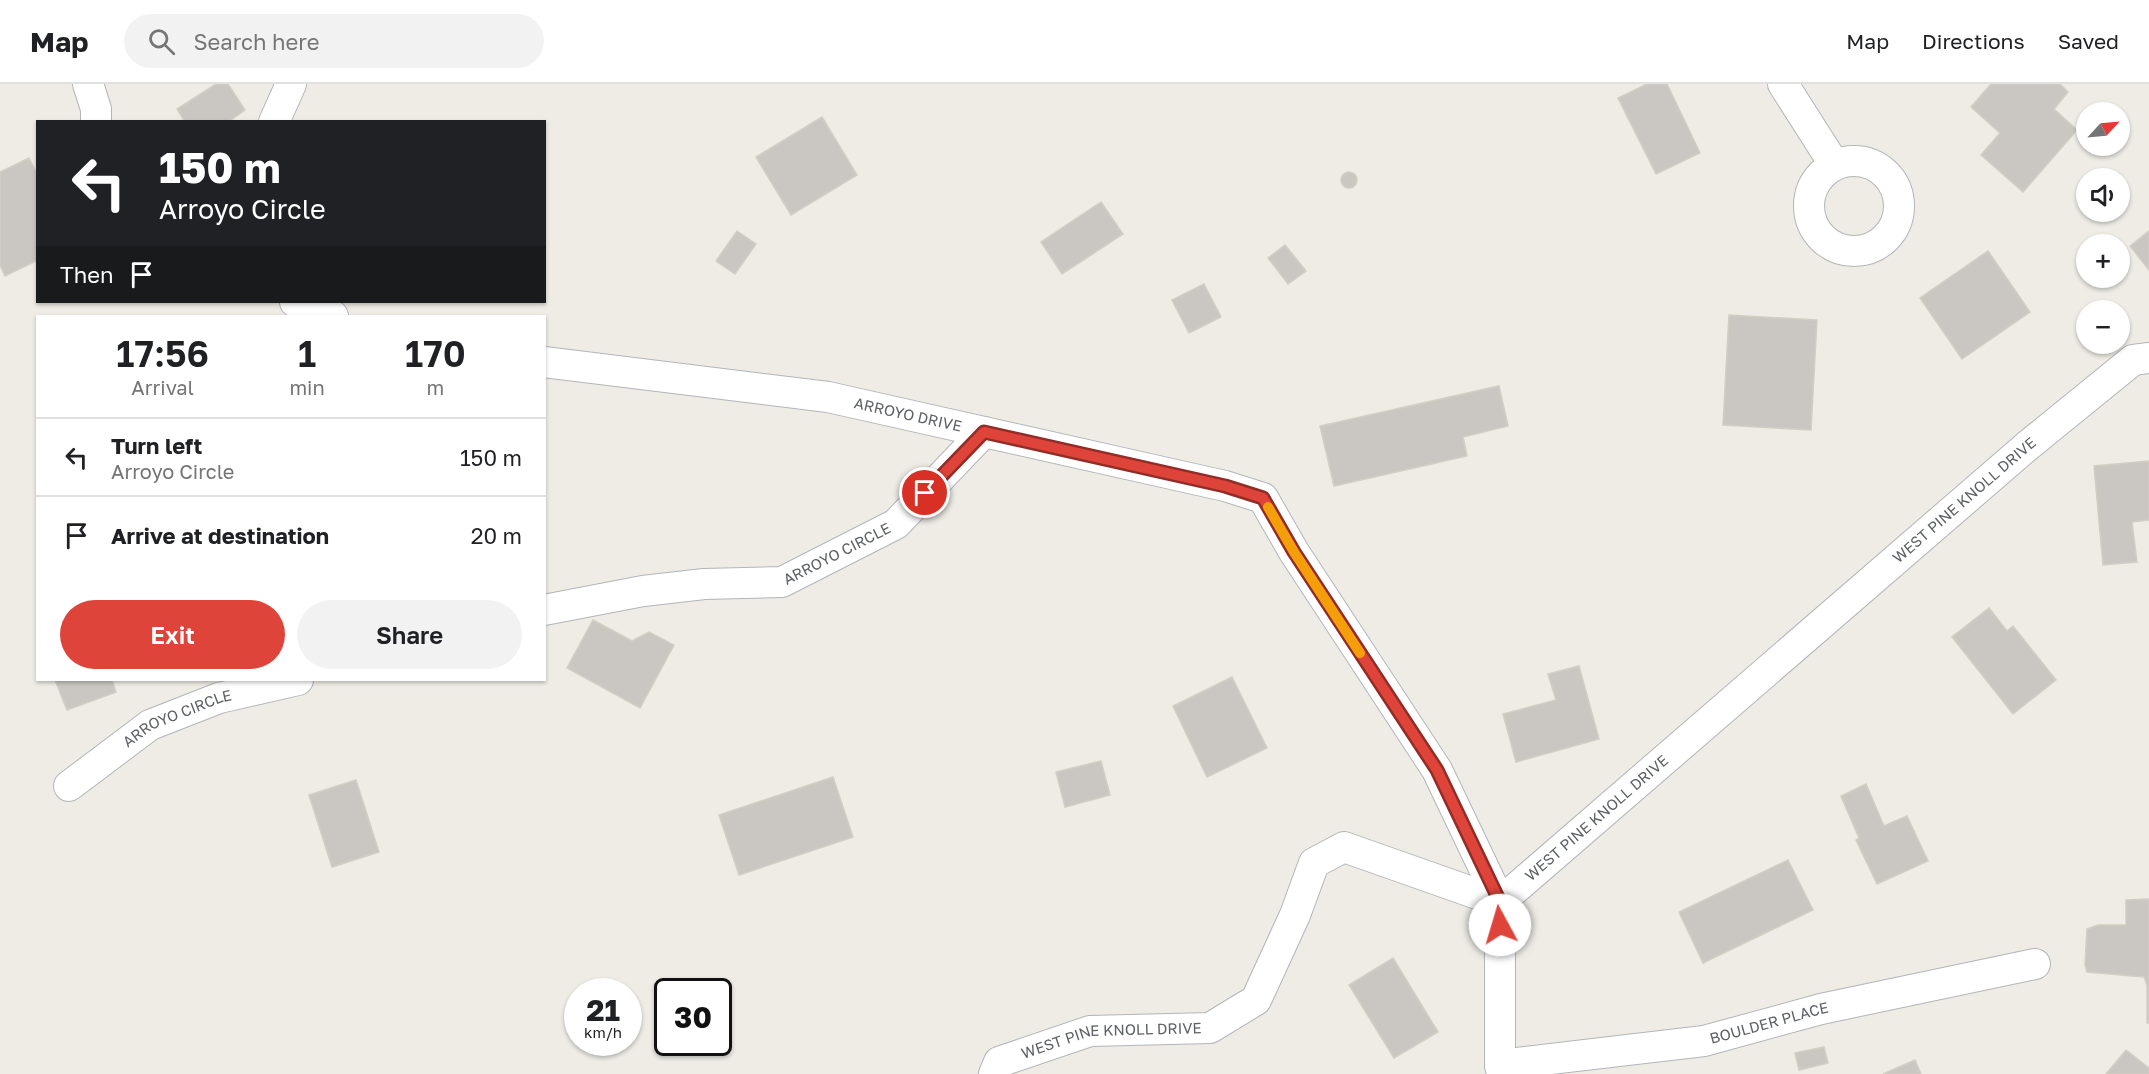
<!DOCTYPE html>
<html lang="en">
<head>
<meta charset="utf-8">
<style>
	:root { --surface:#fff; --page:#f2f2f2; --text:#202124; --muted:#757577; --line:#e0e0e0; --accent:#df443a }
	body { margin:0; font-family:"Golos Text",sans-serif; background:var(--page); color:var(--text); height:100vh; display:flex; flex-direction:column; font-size:22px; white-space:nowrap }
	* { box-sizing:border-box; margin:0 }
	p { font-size:20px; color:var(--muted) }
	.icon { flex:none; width:33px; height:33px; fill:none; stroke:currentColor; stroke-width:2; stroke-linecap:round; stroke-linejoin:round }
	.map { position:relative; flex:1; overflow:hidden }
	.sheet { position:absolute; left:36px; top:231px; width:510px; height:366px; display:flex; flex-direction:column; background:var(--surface); border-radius:0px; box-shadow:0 2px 4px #0004 }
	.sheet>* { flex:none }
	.guide { position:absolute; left:36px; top:36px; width:510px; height:183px; border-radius:0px; box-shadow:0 2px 4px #0004; background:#202124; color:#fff; overflow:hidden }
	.needle { width:39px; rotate:64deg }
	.fabs { position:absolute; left:2076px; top:18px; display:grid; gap:12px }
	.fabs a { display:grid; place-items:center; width:54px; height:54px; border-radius:50%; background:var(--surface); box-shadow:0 2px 4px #0004; font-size:30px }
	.speed { position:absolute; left:564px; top:894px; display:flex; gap:12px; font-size:30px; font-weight:700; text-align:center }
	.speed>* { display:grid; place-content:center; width:78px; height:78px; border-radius:50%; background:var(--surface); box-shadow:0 2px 4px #0004; line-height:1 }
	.speed small { font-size:15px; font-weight:400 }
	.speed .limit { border:3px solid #111; border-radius:9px; background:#fff; color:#111 }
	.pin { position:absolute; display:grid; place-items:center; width:51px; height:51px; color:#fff; margin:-26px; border:3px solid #fff; border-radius:50%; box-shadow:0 2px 6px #0007 }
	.me { position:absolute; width:66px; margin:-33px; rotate:354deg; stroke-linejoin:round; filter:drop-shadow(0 0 4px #0008) }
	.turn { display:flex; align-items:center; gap:21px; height:126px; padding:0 24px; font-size:27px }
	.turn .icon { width:78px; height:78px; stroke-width:2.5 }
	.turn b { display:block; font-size:42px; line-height:51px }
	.then { display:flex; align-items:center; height:57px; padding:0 24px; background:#0003; gap:12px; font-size:22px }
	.eta { display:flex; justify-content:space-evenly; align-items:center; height:102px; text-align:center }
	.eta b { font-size:36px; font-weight:600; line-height:42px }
	.button { display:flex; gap:12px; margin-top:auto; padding:12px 24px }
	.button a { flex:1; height:69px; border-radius:36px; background:var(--accent); color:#fff; font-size:24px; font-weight:600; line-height:69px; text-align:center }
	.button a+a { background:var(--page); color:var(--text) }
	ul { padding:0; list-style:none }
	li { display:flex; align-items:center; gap:18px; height:78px; padding:0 24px; border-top:2px solid var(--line) }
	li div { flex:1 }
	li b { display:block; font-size:22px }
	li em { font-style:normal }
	header { display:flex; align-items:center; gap:36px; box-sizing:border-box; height:84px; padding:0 30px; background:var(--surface); border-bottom:2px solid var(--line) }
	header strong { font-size:28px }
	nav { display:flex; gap:33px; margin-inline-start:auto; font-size:21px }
	.search { width:420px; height:54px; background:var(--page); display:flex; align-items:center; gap:15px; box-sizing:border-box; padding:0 21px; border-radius:33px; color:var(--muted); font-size:22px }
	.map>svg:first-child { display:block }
	.building { fill:#cac7c2; stroke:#d3cec4; stroke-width:1.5 }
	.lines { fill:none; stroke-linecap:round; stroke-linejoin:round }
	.street-casing { stroke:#b2b5b9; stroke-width:32 }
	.street { stroke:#fff; stroke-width:30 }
	.route-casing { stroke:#912c26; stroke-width:15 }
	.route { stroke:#df443a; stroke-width:10 }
	.slow { stroke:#f59e0b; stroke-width:10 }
	.labels { text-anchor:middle; stroke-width:4.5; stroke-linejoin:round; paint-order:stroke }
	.street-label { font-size:15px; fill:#5d6065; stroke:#fff }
</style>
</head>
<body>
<header>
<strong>Map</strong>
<div class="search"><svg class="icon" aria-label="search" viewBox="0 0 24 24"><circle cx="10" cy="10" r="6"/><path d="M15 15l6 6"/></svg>Search here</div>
<nav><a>Map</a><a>Directions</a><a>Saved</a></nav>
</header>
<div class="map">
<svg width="2149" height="990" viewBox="0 0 2149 990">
	<rect width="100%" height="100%" fill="#eeece5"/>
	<path class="building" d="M216,0H228L245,26L228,38H185L177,25Z
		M1647,0H1667L1700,69L1656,90L1618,14Z
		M1991,0H2060L2068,8L2054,25L2077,46L2023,108L1981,71L2000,49L1971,23Z
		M822,33L857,91L791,131L756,73Z
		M29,74L38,92V176L5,192L0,181V88Z
		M1341 96a8 8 0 1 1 16 0a8 8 0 1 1-16 0Z
		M1101,118L1123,150L1062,190L1041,158Z
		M737,147L756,160L735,190L716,177Z
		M2149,147V186L2130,162Z
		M1285,161L1306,187L1288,200L1268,174Z
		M1988,167L2030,228L1962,275L1920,214Z
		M1204,200L1221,233L1189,249L1172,216Z
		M1729,231L1817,236L1811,346L1723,341Z
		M1499,302L1508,342L1463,353L1467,372L1334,402L1320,342Z
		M2149,377V436L2132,438L2137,478L2103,481L2094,382Z
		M1989,524L2007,547L2013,542L2056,596L2013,630L1952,553Z
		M593,536L632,557L649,548L674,561L640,624L567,584Z
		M1579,582L1599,655L1516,678L1503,630L1556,616L1548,590Z
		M1232,593L1267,664L1207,693L1173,622Z
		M55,596H112L116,608L67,626Z
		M1101,677L1110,711L1065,723L1056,688Z
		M833,693L853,753L739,791L719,731Z
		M356,696L379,768L332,783L309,711Z
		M1866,700L1884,742L1907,732L1928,777L1877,800L1856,756L1859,754L1841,712Z
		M1788,776L1813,826L1703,879L1679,828Z
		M2149,815V939H2147V901L2144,893L2087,888L2085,881L2087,845L2098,841H2126V816Z
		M1393,874L1438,948L1394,974L1349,901Z
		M1824,963L1828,979L1799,986L1795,969Z
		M2126,966L2149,984V990H2106Z
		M1915,976L1921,990H1883Z"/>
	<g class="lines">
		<defs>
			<g id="street">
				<path d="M88,0L96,25V38"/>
				<path d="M1783,0L1834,80"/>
				<path d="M274,38L291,0"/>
				<circle cx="1854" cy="122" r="45"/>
				<path d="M295,218L308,225L333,232"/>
				<path id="s1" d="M544,278L828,313L1225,402L1263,414L1294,468L1437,686L1500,818V981L1502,990"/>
				<path id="s2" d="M544,526L643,507L704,500L782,498L896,440L984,348"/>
				<path id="s3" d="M69,702L150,641L219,614L298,596"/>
				<path id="s4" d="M1500,818L2026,363L2133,276L2149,274"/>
				<path id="s5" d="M1500,981L1704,957L1821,925L2035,880"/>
				<path id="s6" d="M994,990L999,978L1090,947L1210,944L1256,916L1295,831L1314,779L1344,763L1500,818"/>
			</g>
		</defs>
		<use href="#street" class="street-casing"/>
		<use href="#street" class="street"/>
	</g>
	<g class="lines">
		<defs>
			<path id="route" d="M925,409L984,348L1225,402L1263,414L1294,468L1437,686L1500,818V841"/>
		</defs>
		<use href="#route" class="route-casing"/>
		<use href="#route" class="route"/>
		<path class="slow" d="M1268,423L1294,468L1360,569"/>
	</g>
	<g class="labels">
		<g class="street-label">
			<text dy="5" stroke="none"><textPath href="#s1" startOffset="368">ARROYO DRIVE</textPath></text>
			<text dy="5" stroke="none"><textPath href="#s4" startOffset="614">WEST PINE KNOLL DRIVE</textPath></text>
			<text dy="5" stroke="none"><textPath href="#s2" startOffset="302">ARROYO CIRCLE</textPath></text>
			<text dy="5" stroke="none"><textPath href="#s3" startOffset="129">ARROYO CIRCLE</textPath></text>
			<text dy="5" stroke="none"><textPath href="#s4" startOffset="128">WEST PINE KNOLL DRIVE</textPath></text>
			<text dy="5" stroke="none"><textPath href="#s5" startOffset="273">BOULDER PLACE</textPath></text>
			<text dy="5" stroke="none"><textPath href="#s6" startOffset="129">WEST PINE KNOLL DRIVE</textPath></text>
		</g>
	</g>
</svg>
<div class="fabs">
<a><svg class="needle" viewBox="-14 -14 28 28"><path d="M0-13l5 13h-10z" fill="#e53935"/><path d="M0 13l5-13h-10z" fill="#757577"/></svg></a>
<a><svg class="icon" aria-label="sound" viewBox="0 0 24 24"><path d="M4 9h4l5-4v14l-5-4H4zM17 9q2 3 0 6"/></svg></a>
<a>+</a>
<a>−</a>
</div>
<div class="speed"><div>21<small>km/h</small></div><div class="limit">30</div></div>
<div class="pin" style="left:925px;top:409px;background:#d93025"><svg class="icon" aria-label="arrive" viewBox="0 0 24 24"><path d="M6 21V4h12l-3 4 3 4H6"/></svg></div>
<svg class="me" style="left:1500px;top:841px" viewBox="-20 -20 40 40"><circle r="19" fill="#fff"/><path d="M0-13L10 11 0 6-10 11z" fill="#df443a"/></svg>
<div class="guide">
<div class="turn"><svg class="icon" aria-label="left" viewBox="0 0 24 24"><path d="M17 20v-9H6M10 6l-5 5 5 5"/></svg><div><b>150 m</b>Arroyo Circle</div></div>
<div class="then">Then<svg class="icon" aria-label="arrive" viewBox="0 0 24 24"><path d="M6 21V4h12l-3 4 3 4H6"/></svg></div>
</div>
<section class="sheet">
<div class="eta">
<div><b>17:56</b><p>Arrival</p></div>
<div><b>1</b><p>min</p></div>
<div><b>170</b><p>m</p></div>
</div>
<ul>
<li><svg class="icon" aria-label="left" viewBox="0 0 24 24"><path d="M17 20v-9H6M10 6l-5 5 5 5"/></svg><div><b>Turn left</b><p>Arroyo Circle</p></div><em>150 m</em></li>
<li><svg class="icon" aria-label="arrive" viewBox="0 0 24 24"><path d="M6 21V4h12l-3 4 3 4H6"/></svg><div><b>Arrive at destination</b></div><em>20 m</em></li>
</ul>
<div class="button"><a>Exit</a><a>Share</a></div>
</section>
</div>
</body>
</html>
